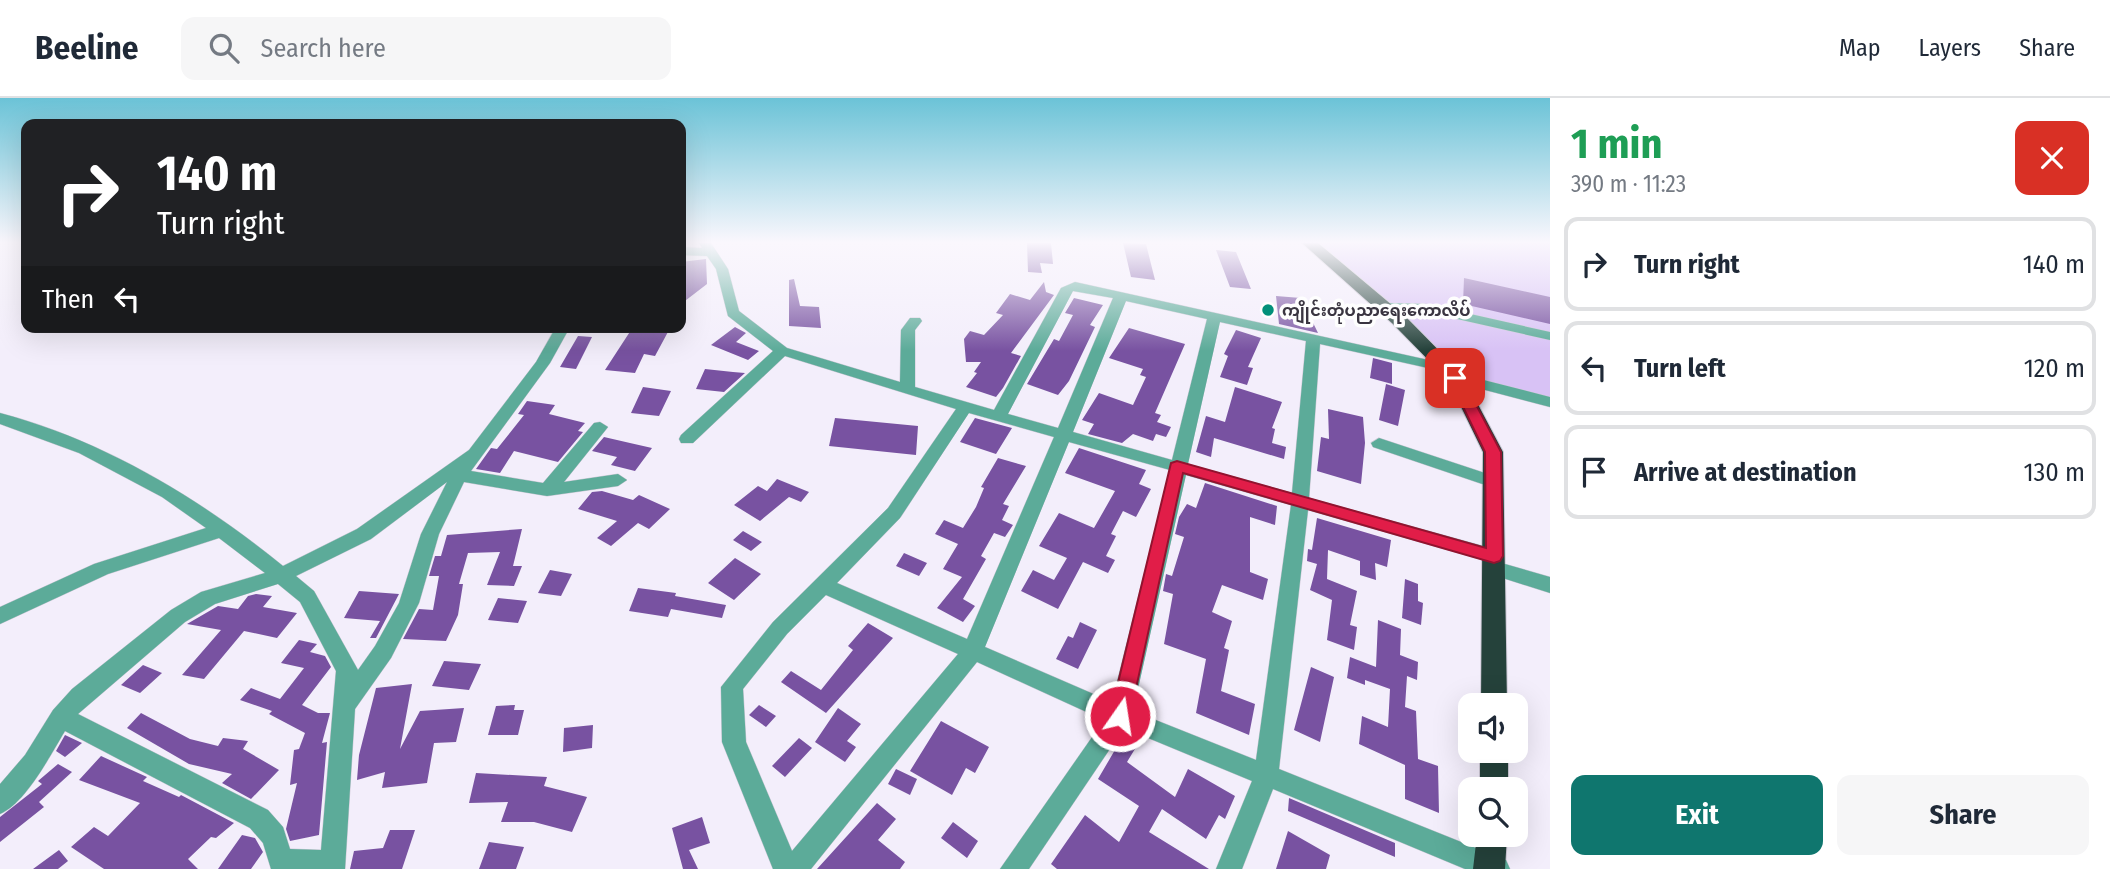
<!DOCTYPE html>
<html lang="en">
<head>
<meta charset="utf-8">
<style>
	:root { --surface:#fff; --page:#f6f6f7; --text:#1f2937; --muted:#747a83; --line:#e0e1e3; --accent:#0f766e }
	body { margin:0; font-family:"Fira Sans Condensed","Noto Sans Myanmar",sans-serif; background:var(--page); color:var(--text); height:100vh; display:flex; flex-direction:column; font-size:26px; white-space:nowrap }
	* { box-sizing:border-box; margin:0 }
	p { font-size:23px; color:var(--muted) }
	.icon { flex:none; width:38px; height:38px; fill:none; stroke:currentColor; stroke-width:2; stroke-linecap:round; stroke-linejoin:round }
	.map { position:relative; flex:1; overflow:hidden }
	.sheet { display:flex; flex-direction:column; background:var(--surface); width:560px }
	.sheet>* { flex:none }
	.top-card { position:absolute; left:21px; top:21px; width:665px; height:214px; border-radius:14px; box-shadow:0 7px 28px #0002; background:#202124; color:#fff; overflow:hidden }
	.tools { position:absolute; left:1458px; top:595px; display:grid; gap:14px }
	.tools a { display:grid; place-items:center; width:70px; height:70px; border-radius:14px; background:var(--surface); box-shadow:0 7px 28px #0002; font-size:35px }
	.pin { position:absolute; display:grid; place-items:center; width:60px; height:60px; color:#fff; margin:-30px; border-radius:14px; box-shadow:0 4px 10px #0006 }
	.me { position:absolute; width:77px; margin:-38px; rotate:13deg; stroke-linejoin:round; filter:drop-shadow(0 0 5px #0008) }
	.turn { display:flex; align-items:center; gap:24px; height:147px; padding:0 21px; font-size:32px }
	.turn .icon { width:91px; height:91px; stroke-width:2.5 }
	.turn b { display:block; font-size:49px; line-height:60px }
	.then { display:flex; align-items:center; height:66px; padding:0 21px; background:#0003; gap:14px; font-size:26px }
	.round { display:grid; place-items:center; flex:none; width:74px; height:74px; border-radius:14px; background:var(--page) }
	.summary { display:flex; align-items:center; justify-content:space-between; height:119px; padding:0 21px }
	h1 { font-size:42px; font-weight:700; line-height:52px; color:#1e9e55 }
	.cta { display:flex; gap:14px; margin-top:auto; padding:14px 21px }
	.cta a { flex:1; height:80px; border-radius:14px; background:var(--accent); color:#fff; font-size:28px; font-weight:700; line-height:80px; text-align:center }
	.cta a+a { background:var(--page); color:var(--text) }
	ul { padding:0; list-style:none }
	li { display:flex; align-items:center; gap:21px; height:94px; margin:0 14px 10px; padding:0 7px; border:4px solid var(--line); border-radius:14px }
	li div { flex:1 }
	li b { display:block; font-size:26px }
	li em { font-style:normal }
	header { display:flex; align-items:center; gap:42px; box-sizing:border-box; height:98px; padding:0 35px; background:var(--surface); border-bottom:2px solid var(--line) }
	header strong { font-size:33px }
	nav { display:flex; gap:38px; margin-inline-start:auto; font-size:24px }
	.search { width:490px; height:63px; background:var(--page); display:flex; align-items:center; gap:18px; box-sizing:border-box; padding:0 24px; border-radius:14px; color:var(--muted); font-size:26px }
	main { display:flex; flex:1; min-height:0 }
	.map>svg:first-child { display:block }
	.green { fill:#d8c2f5 }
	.building { fill:#7852a1 }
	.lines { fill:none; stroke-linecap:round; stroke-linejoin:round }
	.minor-casing { stroke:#cec9d6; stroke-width:1 }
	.highway-casing { stroke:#cec9d6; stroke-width:2 }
	.minor { fill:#5cab99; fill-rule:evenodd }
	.highway { fill:#25423b; fill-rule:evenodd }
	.route { fill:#e11d48; stroke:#92132f; stroke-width:2 }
	.poi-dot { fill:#02907a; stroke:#fefefe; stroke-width:2.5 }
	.labels { text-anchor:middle; stroke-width:7; stroke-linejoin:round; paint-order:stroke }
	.far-poi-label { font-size:16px; font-weight:bold; fill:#3a3541; stroke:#fefefe; text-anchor:start }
</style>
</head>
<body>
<header>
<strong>Beeline</strong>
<div class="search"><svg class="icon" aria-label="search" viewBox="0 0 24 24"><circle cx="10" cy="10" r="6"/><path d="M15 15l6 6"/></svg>Search here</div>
<nav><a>Map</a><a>Layers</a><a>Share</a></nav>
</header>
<main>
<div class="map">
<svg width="1550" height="771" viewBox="0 0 1550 771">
	<rect width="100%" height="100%" fill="#f3eefb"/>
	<path class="green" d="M1311,145H1550V299L1462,279Z"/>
	<path class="building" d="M1027,145H1051L1053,166L1040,165L1042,175L1028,174Z
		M1123,145L1146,146L1155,182L1131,179Z
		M1216,152L1236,154L1251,191L1230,189Z
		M706,161L707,186L681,206V164Z
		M1464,180L1550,199V226L1463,206Z
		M794,181L800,208L819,209L821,230L789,228V182Z
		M1044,184L1046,194L1054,197L1011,255L1021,258L1003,290L996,299L966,289L977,275L974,274L981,264H966L964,241L970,233L984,237L1003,217L996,215L1010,196L1030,202Z
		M1276,198L1301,200L1318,235L1279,226Z
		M1074,200L1103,207L1090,227L1095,229L1069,283L1058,297L1027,286L1054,241L1059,243L1073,217L1065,215Z
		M633,229H660L669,232L655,258L644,256L635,275L605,272Z
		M735,229L746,235L736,244L759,253L748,262L711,247Z
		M1129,230L1185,246L1155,315L1161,317L1157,324L1171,329L1166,339L1156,336L1153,343L1133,336L1122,345L1088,336L1094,326L1082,322L1099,295L1133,307L1146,279L1140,277L1143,271L1109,260Z
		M1236,232L1261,240L1248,269L1253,270L1247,287L1220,279L1228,258L1224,256Z
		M578,238L592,239L576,271L560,269Z
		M1373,260L1392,265V286L1370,280Z
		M705,271L733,274L745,275L724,294L696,291Z
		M1386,286L1405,292L1398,328L1379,322Z
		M643,289L671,293L659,318L631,315Z
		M1235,289L1282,304L1272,330L1275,331L1272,345L1286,349L1284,361L1214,340L1211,359L1196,354L1206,318L1225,324Z
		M527,303L555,307L549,316L585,325L578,333L583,334L558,364L514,353L500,375L476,371L491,350L497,351L524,317L518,316Z
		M1328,311L1363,319L1365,345L1361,386L1317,373L1321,339L1329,341Z
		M835,320L918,328L916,357L829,348Z
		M975,320L1012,330L996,356L960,344Z
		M604,339L630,345L652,350L635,373L611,367L617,359L592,353Z
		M1079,350L1146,372L1139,386L1151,391L1136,419L1123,413L1111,436L1116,438L1106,458L1115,462L1108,475L1083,464L1058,511L1021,493L1033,472L1054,482L1067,460L1039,448L1059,415L1094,430L1115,393L1065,375Z
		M998,360L1026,368L1003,406L1009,408L1002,422L1013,427L1005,439L994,435L981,458L986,461L963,501L975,508L963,524L937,510L962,479L943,471L958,446L935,436L944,422L963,430L976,409L984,390L981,389Z
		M777,381L809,394L801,404L789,399L760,423L734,407L758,388L767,393Z
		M1205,385L1277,408L1275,427L1250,419V474L1268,481L1263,502L1222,487L1212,514L1232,523L1224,550L1229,552L1221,593L1255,606L1249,637L1196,615L1206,561L1164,546L1173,496L1163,493L1166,476L1172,478L1184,439L1175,436L1179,419L1187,406L1196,410Z
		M602,393L633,402L639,397L670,411L649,431L638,425L611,448L597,440L617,423L578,411L592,394Z
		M1317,420L1391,442L1387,469L1375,465L1376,482L1360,477V463L1328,452L1327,481L1357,493L1350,527L1357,529L1354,552L1327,542L1332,502L1310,492L1317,466L1307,463L1308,451L1312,452Z
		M522,431L513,468H522L514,488L487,487L500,454L468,455L459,486H463L458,517L446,543L403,541L419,511L433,512L439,478H429L435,458H441L447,437Z
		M743,433L762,444L751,453L733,442Z
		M904,455L927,465L919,478L896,468Z
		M735,460L761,476L734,502L708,485Z
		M550,472L572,476L561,498L538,495Z
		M1405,481L1418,486V503L1423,505L1421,527L1402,520Z
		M638,490L676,495L675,498L726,507L722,520L671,511L668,519L629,513Z
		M359,493L399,496L376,540H370L380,523L344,520Z
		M256,496L272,498L263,509L297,515L277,540L244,533L204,581L182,577L221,532L187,526L218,508L238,511L248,498Z
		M498,500L527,503L518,525L488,522Z
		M1378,522L1401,531L1400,557L1418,564L1417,582L1407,578L1405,609L1416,613L1418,661L1438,668L1439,715L1405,701V667L1359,646L1362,618L1388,629L1390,591L1365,582V587L1347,580L1350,559L1376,569Z
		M1080,524L1097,532L1078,571L1056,561L1068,538L1073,540Z
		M868,525L893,540L826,615L781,584L791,573L821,592L853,552L848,548Z
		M299,542L317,546L310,554L325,558L331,569L302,607L318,615H330L322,645L327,644L319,737L290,743L286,731L297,685L290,687L294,652L299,651L305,635L269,616L272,613L240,602L251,590L280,601L304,570L281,565Z
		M444,563L481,566L469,592L432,588Z
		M143,567L162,575L140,595L121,587Z
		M1311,569L1334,579L1320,644L1294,632Z
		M412,586L400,651L420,613L464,610L456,644L434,645L427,685L382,690L385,674L357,682L359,657L376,590Z
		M515,607L514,612H524L518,637H488L496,608Z
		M759,607L776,618L766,629L749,617Z
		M838,610L861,626L847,643L856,649L845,664L815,644Z
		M141,615L190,641L218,648L223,640L248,643L243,651L279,672L251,701L222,685L232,676L189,666L127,630Z
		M941,623L989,649L975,675L966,670L952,697L910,673Z
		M593,627L592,650L563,654L564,630Z
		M1126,633L1141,641L1127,664L1175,699L1188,671L1235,698L1225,721L1219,717L1206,741L1162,711L1149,734L1209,771H1057L1051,766L1085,717L1119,744L1139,708L1098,681Z
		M65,637L82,645L65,659L56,653Z
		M799,640L812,650L785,679L772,668Z
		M101,658L147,679L143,683L179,699L181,697L234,725L216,740L211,739L188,761L198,771H104L71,749L94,729L108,738L140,705L79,682Z
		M58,666L72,674L39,704L44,709L0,744V719L42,686L38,683Z
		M896,671L917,681L910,697L888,686Z
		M476,675L547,679L544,688L587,699L572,734L534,724H501L508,704L469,705Z
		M1289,700L1395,745V759L1288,713Z
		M877,705L896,721L878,742L905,764L900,771H817Z
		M702,719L710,745L689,752L698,771H683L672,730Z
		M953,724L978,743L967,760L941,740Z
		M390,732H415L402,771H350L354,753L383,750Z
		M1288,733L1330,757L1326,771H1276Z
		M242,737L255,740L263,754L251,771H218Z
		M489,744L524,749L516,771H479Z
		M59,752L68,763L58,771H33Z"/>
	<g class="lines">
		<defs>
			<path id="minor" d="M699,145H711L728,171L739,213L787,250L900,284L901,232L910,220H920L922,223L915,232V289L994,312L1061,190L1075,184L1451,267L1453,270L1446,274L1320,246L1309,400L1501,453L1504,458L1498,464L1550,479V495L1487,475L1484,470L1490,464L1308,412L1279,671L1506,762L1510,771H1465L1273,691L1242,771H1216L1252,683L1124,630L1029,771H1000L1104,622L977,564L811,771H773L722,644L721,589L773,524L888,410L956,311L785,258L693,345H681L679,341L681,337L773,253L728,218L716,171L707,158L681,157V149L702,150ZM1073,193L1113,200L1058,330L1008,316ZM1126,203L1207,221L1172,362L1073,334ZM1220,224L1306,243L1292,395L1188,366ZM969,315L1054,339L967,541L837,485L900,420ZM1069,344L1170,372L1112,604L985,549ZM1186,377L1291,407L1256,662L1133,613ZM826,497L958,556L792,753L746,644L743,591L787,536Z
				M1384,205L1426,206L1550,234V242L1426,214L1379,212V206Z
				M556,229H570L550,265L471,373L543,385L594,325L600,324L608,329L564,384L618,376L627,382L618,388L547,398L464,384L439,436L419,505L391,560L355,611L345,771H271L263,745L250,730L65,633C51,656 26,705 0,716V686L25,657L53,612L72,591L171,512L201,494L265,475L219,440L108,476L0,526V509L94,466L206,430L162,399L79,355L0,326V315C103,342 201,401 283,468L357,431L469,352L536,264ZM447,384L421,436L399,505L375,548L358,572L314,493L296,478L371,441ZM278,486L300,504L336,573L321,752L290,751L283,729L268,712L78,616L185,524L215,506Z
				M1456,275L1550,299V309L1451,283L1448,280L1451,277Z
				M1379,340L1500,380L1503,384L1494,390L1373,349L1371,345Z"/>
			<path id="highway" d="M1302,145H1318L1405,218L1462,276L1503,354L1507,607H1481L1483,354L1448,282L1393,226Z
				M1480,653H1508V691H1480Z
				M1477,737H1507L1505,771H1473Z"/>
		</defs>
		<use href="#minor" class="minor-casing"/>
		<use href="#highway" class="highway-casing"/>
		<use href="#minor" class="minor"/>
		<use href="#highway" class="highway"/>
	</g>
	<linearGradient id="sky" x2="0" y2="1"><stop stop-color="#6bc3d7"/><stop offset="0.57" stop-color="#faf7fd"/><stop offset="1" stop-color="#faf7fd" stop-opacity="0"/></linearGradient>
	<rect width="1550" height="253" fill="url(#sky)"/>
	<path class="route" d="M1451,277L1462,280L1501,354L1503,458L1500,463L1494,465L1183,375L1130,618L1127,624L1120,627L1113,624L1110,618L1171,365L1177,363L1486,450L1485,354L1449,280Z"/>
	<circle class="poi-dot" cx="1268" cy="212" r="7"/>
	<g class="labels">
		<g class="far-poi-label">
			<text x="1282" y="218">ကျိုင်းတုံပညာရေးကောလိပ်</text>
		</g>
	</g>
</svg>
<div class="tools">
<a><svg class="icon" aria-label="sound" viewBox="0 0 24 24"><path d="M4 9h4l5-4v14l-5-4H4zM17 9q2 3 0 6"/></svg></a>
<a><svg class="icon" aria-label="search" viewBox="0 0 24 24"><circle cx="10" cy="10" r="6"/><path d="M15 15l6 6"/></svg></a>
</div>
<div class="pin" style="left:1455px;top:280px;background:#d93025"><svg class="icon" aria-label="arrive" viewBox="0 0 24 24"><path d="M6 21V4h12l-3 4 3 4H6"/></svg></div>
<svg class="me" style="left:1120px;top:618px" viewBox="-20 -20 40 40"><circle r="17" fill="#e11d48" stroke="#fff" stroke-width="3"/><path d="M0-11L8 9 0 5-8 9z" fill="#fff"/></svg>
<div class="top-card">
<div class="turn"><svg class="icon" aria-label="right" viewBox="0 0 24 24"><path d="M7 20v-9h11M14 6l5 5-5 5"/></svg><div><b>140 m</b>Turn right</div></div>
<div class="then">Then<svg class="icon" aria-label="left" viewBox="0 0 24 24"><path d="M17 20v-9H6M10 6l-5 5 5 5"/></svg></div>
</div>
</div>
<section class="sheet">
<div class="summary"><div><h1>1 min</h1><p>390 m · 11:23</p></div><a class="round" style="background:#d93025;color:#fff"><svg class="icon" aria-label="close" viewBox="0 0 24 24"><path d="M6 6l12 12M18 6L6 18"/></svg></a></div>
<ul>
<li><svg class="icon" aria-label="right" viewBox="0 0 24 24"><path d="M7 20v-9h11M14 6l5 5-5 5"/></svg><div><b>Turn right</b></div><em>140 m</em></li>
<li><svg class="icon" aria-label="left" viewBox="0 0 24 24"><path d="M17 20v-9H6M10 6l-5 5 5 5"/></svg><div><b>Turn left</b></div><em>120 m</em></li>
<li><svg class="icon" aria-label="arrive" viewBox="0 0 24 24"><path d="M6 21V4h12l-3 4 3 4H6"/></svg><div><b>Arrive at destination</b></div><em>130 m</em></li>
</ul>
<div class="cta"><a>Exit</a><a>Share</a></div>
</section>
</main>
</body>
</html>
